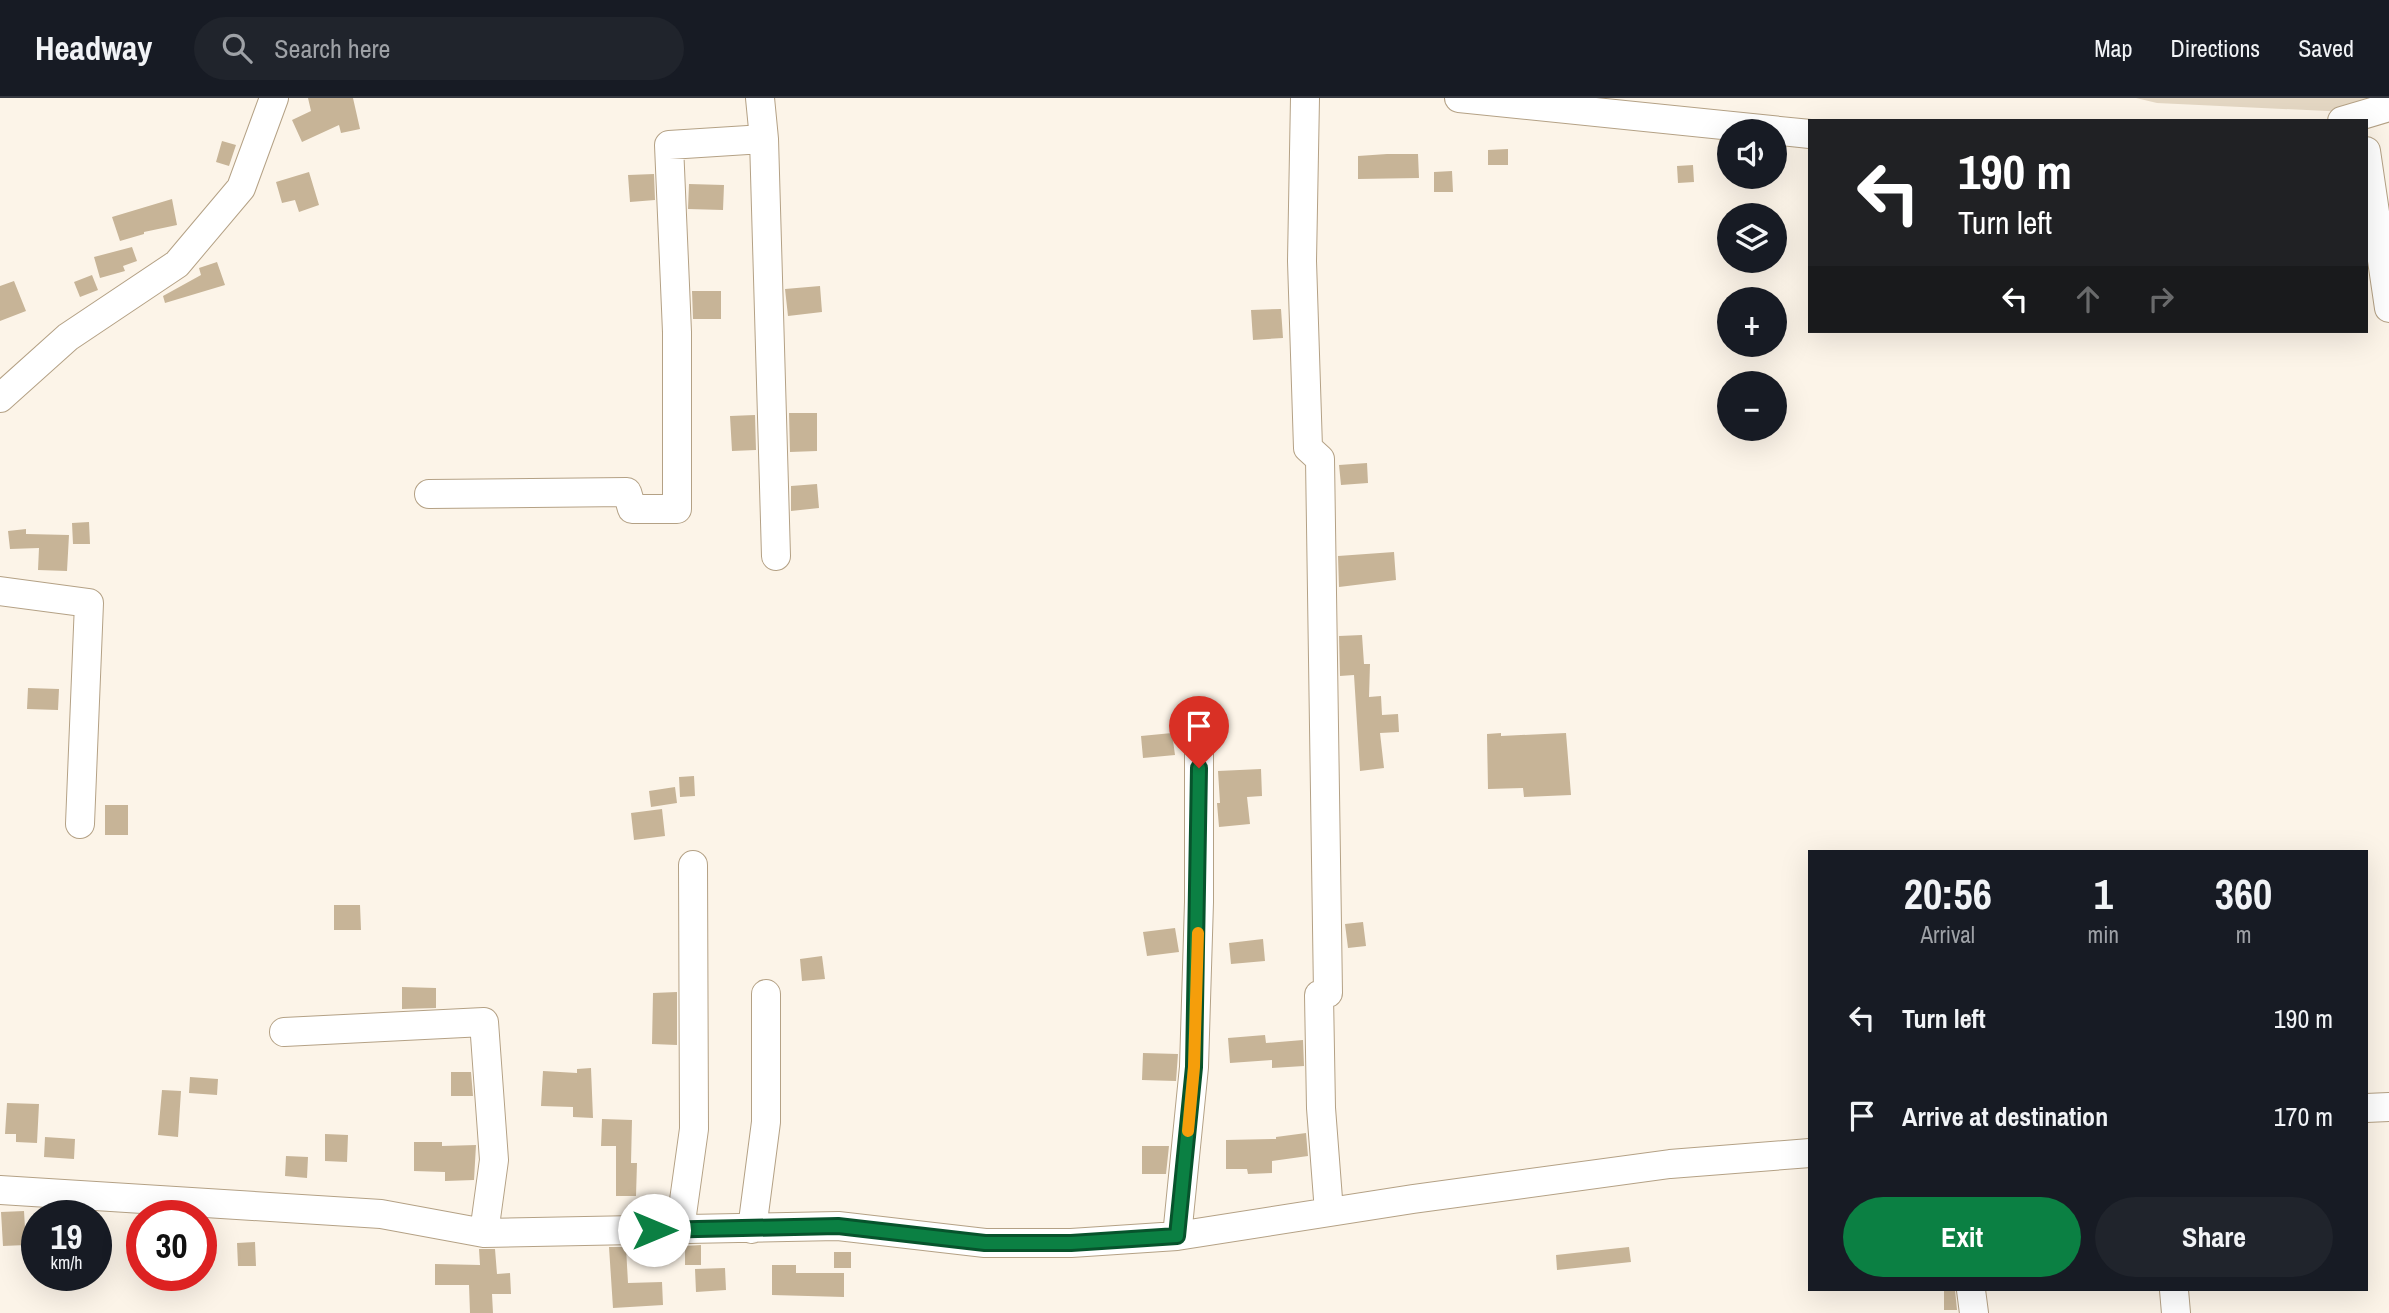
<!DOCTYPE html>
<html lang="en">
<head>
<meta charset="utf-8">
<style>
	:root { --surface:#171b24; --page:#20242c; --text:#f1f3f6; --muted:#9ea1a6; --line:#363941; --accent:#0b8043 }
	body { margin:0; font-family:"Archivo Narrow",sans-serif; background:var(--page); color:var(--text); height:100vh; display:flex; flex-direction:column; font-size:26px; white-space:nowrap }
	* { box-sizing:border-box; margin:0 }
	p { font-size:23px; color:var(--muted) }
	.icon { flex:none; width:38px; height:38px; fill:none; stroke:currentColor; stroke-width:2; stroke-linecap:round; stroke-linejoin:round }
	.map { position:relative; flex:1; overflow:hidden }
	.panel { position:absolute; left:1808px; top:752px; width:560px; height:441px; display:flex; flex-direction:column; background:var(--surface); border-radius:0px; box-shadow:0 7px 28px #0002 }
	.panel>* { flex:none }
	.banner { position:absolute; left:1808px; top:21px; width:560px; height:214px; border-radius:0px; box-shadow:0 7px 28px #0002; background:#202124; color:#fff; overflow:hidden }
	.controls { position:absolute; left:1717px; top:21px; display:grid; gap:14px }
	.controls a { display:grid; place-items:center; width:70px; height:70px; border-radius:50%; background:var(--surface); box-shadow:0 7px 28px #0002; font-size:35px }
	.speed { position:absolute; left:21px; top:1102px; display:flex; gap:14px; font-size:35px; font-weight:700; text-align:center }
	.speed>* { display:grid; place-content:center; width:91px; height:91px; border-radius:50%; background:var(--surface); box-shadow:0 7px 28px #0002; line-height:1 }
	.speed small { font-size:18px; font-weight:400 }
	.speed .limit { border:10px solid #d22; background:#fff; color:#111 }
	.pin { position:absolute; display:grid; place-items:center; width:60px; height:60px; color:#fff; margin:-72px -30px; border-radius:50% 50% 50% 0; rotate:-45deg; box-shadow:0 0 7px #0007 }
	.pin .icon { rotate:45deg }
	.me { position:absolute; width:77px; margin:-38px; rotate:90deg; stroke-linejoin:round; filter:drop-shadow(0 0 5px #0008) }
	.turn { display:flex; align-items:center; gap:24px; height:147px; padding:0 35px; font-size:32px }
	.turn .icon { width:91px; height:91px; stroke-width:2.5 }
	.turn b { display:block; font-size:49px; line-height:60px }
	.lanes { display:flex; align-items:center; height:66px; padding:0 35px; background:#0003; justify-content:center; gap:35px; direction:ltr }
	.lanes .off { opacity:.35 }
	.eta { display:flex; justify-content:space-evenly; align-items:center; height:119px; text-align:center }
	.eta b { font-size:42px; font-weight:700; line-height:49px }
	.action { display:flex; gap:14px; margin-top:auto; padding:14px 35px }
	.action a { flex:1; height:80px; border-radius:42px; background:var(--accent); color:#fff; font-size:28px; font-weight:700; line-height:80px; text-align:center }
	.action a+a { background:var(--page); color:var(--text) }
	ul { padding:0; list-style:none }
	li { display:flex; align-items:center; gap:21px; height:98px; padding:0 35px }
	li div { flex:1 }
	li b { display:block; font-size:26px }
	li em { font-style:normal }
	header { display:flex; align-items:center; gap:42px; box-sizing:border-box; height:98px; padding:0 35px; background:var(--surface); border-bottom:2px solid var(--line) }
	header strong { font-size:33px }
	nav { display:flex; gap:38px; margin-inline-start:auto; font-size:24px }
	.search { width:490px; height:63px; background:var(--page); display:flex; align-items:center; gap:18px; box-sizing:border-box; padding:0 24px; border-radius:38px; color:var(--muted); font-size:26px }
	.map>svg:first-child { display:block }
	.green { fill:#e4d7c3 }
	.building { fill:#c7b497 }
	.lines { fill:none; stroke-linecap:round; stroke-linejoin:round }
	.minor-casing { stroke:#b4a185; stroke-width:30 }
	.minor { stroke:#fff; stroke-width:28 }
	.route-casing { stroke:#07532c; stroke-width:18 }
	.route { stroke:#0b8043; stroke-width:12 }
	.slow { stroke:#f59e0b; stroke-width:12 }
</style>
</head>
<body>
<header>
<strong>Headway</strong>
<div class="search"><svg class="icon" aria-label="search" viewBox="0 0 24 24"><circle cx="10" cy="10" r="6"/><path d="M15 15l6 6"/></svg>Search here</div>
<nav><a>Map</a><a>Directions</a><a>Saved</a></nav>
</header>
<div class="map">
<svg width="2389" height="1215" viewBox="0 0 2389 1215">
	<rect width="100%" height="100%" fill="#fcf4e8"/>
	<path class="green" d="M2136,0H2389V16L2157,5Z"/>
	<path class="building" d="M308,0H353L360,31L341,35L339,27L302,44L292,22L311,13Z
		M222,43L236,47L229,68L216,64Z
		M1508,51V67H1488V52Z
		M1387,56H1418L1419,80L1358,81V58Z
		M1693,67L1694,84L1678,85L1677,68Z
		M1452,73L1453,94H1434V74Z
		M309,74L319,107L299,114L295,102L282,105L276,84Z
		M654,76L655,102L630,104L628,77Z
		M689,86L724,87L723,112L688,111Z
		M172,101L177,127L144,134V136L120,143L112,119Z
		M132,149L137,163L123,168L125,173L100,180L94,159Z
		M217,164L225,187L165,205L163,198L201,177L199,170Z
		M92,177L98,192L80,199L74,184Z
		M14,183L26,213L0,223V188Z
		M820,188L822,214L788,218L785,191Z
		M692,193H721V221H693Z
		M1281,211L1283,240L1253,242L1251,212Z
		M789,315H817V353L790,354Z
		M755,317L756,352L732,353L730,318Z
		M1367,365L1368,385L1341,387L1339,367Z
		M817,386L819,410L791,413V388Z
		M89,424L90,446H73L72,425Z
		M26,431V436L69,437L67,473L38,472L39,450L10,451L8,433Z
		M1394,454L1396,482L1339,489L1338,458Z
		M1362,537L1364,566H1370L1369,599L1381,598L1382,617L1398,616L1399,634L1380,635L1384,670L1360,673L1354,577L1340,578L1339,538Z
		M28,590L59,591L58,612L27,611Z
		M1172,635L1175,657L1143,660L1141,638Z
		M1501,635V638L1566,635L1571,697L1524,699L1523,690L1488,691L1487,636Z
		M1261,671L1262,698L1247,699L1250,726L1219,729L1217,705H1220L1218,673Z
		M694,678L695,698L680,699L679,679Z
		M675,689L677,705L651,709L649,693Z
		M105,707H128V737H105Z
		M662,711L665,738L634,742L631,715Z
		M334,807H360L361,832H334Z
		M1363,824L1366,848L1348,850L1345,826Z
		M1175,830L1179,854L1147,858L1143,834Z
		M1263,841L1265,863L1231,866L1229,845Z
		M822,858L825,881L802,883L800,861Z
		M402,889L436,890V910L402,911Z
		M677,894V947L652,946L653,895Z
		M1265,937L1266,945L1303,942L1304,968L1272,970V962L1230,965L1228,940Z
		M1143,955L1178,956L1176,983L1142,982Z
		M591,970L593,1020L573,1019V1009L541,1008L543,973L577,975V971Z
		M451,974H471L473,998H451Z
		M190,979L218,981L217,997L189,995Z
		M162,992L181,993L178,1039L158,1037Z
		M7,1005L39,1006L37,1045L16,1044V1036H5Z
		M602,1021L632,1022L631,1065H637L636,1098H616V1048H601Z
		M1306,1035L1308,1058L1272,1063V1075L1248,1076L1247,1071H1226V1042L1276,1041V1039Z
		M325,1036L348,1037L347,1064L325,1063Z
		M45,1039L75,1041L74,1061L44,1059Z
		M414,1044H442V1048L476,1047L474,1082L445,1083V1074L414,1073Z
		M1142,1048H1169L1166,1076H1142Z
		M286,1058L308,1059L307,1080L285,1078Z
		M24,1113L26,1147L3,1148L1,1114Z
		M255,1144L256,1168H238L237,1145Z
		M701,1147V1167H685V1148Z
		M609,1149H626L628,1185L662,1184L663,1207L613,1210Z
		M1629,1149L1631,1164L1557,1172L1556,1157Z
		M479,1151H495L497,1176L510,1175L511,1196H492L493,1215H470L469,1187H435V1166L480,1167Z
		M834,1154H851V1170H834Z
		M772,1167H796V1175H844V1199L772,1197Z
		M725,1170L726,1192L696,1194L695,1171Z
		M1944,1192H1955L1957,1212H1944Z"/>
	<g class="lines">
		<defs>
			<path id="minor" d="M760,0L764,41L776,458
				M1305,0L1302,163L1308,350L1320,361L1328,895L1319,897L1321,1010L1329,1114
				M1459,0L1810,36
				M2342,23L2389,9
				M2366,53L2389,210
				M0,300L68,239L177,166L241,90L274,0
				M429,396L627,394L632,411H677V234L669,47L764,41
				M0,493L89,505L80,726
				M284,934L484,924L494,1062L484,1135
				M2366,1010L2389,1009
				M0,1092L381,1116L484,1135L838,1128L985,1145H1071L1177,1138L1413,1101L1670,1066L1810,1055
				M680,1131L694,1031L693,767
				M752,1131L766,1024V896
				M1177,1138L1194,969L1199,804V616
				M1971,1192L1974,1215
				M2174,1192L2176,1215"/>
		</defs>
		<use href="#minor" class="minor-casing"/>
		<use href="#minor" class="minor"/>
	</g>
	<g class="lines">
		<defs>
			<path id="route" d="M654,1132L838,1128L985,1145H1071L1177,1138L1194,969L1199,670"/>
		</defs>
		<use href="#route" class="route-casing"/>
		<use href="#route" class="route"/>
		<path class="slow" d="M1188,1033L1194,969L1198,835"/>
	</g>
</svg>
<div class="controls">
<a><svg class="icon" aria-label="sound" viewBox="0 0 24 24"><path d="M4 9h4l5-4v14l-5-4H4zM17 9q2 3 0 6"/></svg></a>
<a><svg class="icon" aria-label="layers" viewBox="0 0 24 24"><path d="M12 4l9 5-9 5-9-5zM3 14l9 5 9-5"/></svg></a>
<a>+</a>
<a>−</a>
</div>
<div class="speed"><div>19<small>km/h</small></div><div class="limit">30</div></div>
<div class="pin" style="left:1199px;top:670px;background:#d93025"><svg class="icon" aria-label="arrive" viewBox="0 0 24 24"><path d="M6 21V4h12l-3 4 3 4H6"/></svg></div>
<svg class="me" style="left:654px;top:1132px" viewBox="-20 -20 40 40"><circle r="19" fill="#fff"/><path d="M0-13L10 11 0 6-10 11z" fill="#0b8043"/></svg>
<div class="banner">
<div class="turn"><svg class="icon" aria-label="left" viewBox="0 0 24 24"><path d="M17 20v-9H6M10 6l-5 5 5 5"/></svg><div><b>190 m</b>Turn left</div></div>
<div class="lanes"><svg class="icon" aria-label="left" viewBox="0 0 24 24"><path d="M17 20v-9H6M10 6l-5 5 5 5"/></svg><svg class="icon off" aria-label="ahead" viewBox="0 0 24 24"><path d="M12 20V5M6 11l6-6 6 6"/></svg><svg class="icon off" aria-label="right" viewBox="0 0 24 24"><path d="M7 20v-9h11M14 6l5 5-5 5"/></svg></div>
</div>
<section class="panel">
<div class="eta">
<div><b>20:56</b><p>Arrival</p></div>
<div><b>1</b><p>min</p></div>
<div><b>360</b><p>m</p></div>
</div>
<ul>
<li><svg class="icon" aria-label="left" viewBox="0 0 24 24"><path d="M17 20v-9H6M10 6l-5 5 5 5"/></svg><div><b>Turn left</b></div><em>190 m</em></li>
<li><svg class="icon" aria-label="arrive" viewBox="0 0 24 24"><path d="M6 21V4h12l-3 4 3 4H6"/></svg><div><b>Arrive at destination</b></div><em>170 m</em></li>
</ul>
<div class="action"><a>Exit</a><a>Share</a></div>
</section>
</div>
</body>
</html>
